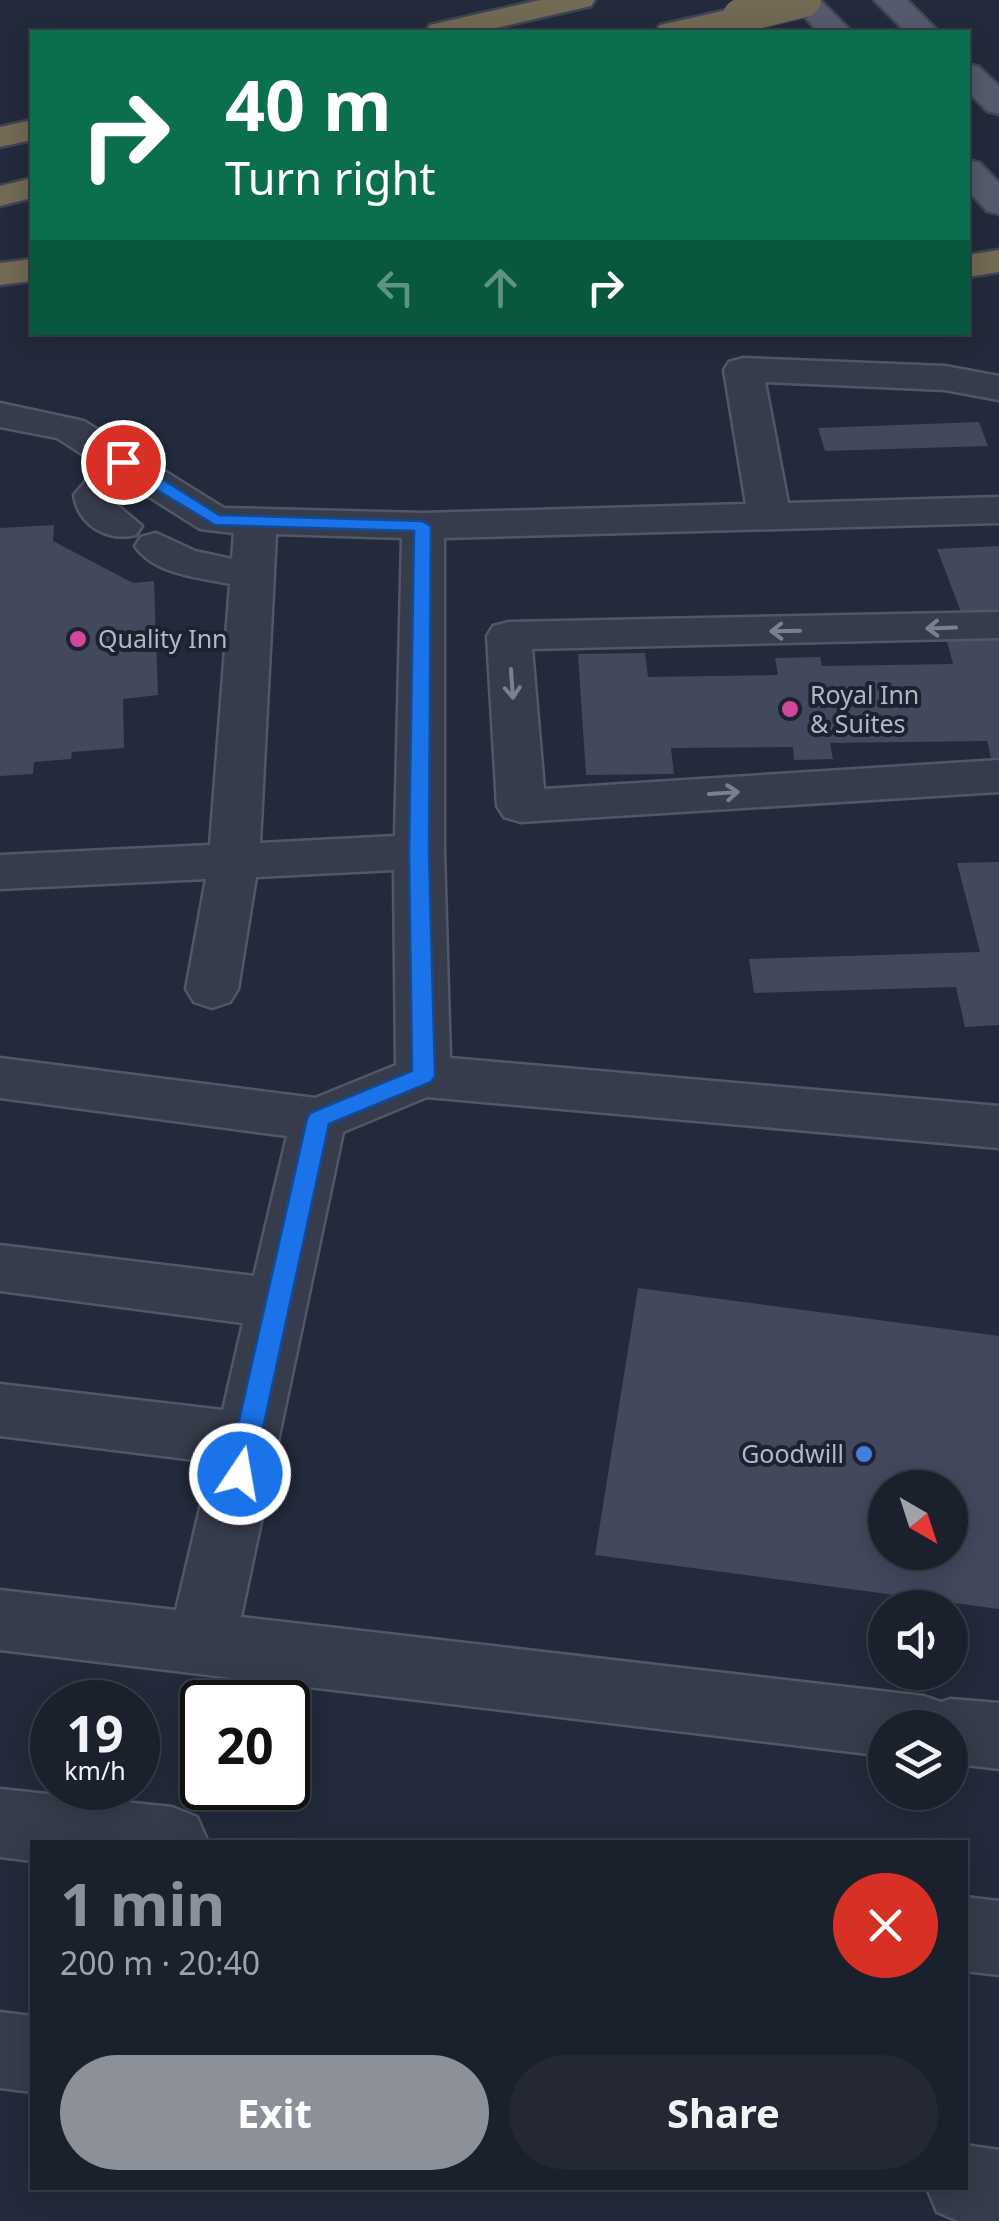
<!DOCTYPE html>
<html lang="en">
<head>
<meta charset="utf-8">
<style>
	:root { --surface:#1a202c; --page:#232834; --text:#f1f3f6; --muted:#9fa3a9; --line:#383e48; --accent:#8c9099 }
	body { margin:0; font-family:"Noto Sans",sans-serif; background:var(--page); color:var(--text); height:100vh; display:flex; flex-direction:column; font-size:38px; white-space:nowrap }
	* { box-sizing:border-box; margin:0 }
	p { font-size:32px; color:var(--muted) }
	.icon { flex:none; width:55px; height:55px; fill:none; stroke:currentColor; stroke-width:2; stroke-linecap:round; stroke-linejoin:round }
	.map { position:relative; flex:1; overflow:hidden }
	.panel { position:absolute; left:30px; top:1840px; width:938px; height:350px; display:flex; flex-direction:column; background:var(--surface); border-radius:0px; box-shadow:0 5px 25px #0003,0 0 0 2px var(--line) }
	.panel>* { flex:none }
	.top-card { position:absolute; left:30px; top:30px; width:940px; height:305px; border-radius:0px; box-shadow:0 5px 25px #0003,0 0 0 2px var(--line); background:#0b6e4f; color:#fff; overflow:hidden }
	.needle { width:65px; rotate:141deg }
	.controls { position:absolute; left:868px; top:1470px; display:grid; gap:20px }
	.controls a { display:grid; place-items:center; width:100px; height:100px; border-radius:50%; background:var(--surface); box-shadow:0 5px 25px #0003,0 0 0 2px var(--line); font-size:50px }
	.speed { position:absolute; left:30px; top:1680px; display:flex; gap:20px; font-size:50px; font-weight:700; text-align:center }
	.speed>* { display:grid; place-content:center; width:130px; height:130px; border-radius:50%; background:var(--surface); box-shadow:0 5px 25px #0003,0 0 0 2px var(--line); line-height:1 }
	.speed small { font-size:25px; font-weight:400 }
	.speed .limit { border:5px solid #111; border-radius:15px; background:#fff; color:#111 }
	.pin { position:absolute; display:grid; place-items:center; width:85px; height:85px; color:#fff; margin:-42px; border:5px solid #fff; border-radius:50%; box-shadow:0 2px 10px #0007 }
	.me { position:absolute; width:110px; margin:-55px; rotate:12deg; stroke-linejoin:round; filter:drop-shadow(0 0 8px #0008) }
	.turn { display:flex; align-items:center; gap:35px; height:210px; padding:0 30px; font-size:45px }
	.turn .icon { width:130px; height:130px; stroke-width:2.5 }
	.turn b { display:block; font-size:70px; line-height:85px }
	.lanes { display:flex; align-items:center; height:95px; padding:0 30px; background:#0003; justify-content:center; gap:50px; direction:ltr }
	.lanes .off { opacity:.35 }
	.round { display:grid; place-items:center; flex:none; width:105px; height:105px; border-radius:52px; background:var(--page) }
	.headline { display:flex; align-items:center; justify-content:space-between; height:170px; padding:0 30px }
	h1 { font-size:60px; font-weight:700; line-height:75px; color:var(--accent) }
	.button { display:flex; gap:20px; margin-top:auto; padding:20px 30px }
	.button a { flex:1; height:115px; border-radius:60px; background:var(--accent); color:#fff; font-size:40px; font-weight:700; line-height:115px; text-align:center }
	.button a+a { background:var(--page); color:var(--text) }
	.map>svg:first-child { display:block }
	.building { fill:#42495d; fill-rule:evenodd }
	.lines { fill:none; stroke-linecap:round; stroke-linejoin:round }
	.minor-casing { stroke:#525766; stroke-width:5 }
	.major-casing { stroke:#404654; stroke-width:5 }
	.highway-casing { stroke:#3f4453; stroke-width:5 }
	.minor { fill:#373c4c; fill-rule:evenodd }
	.major { fill:#555b6c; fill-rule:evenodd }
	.highway { fill:#726a54; fill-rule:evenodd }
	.highway-bridge-casing { stroke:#3f4453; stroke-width:36; stroke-linecap:butt }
	.highway-bridge { stroke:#726a54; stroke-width:34 }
	.oneway { stroke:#7b8090 }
	.route { fill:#1a73e8; stroke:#114b97; stroke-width:2.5 }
	.hotel-dot { fill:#d1479c; stroke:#1c2230; stroke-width:4 }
	.shop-dot { fill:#3f7fe0; stroke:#1c2230; stroke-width:4 }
	.labels { text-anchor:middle; stroke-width:8; stroke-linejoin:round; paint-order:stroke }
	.poi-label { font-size:25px; fill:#b2b7c7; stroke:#1c2230; text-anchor:start }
</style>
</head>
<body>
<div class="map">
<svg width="999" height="2221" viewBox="0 0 999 2221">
	<rect width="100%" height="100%" fill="#232a3b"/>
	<path class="building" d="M979,422L988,446L825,451L818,428Z
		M54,525L53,541L133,583L154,581L158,695L123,699L124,748L72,752L71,759L34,762L33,774L0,776V528Z
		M999,546V618L964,620L937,549Z
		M999,633V765L993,766L987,741L830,743L833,759L794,760L793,747L671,748L674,774L586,775L578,654L645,653L648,677L778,675L775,658L820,657L822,666L953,664L945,634Z
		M999,862V1025L965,1027L956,987L754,993L749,959L980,952L957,863Z
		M638,1288L999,1336V1609L595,1555ZM885,1488H950V1552H885Z"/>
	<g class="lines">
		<defs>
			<path id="minor" d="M743,358L945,366L999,376V400L945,390L765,382L788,503L999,497V523L444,538V852L450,1058L999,1106V1148L427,1097L343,1132L241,1617L924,1696L941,1702L950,1699L999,1703V1769L950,1763V1728H885V1756L0,1650V1590L176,1610L211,1462L0,1436V1384L223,1410L243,1323L0,1291V1245L254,1276L287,1136L0,1098V1058L315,1098L396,1065L394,870L256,877L238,989L230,1002L212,1008L194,1002L186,989L206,879L0,889V855L210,845L230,584C198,577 155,575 135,546L141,537L156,533L195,551L232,559L234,533L200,529L127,483L116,496L117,505L142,526L136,535C107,542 78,525 74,495L99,465L57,438L0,427V403L84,421L224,508L423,513L746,504L724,370L729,362ZM276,534L402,538L395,836L260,843Z
				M999,612V638L532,649L544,789L999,760V792L521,822L504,817L497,806L487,636L493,626L509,622Z
				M0,1789L172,1807L197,1817L208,1842H32V1861L0,1857Z
				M965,1897L999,1901V1975L965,1971Z
				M0,2012L32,2016V2092L0,2088Z
				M965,2145L999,2150V2221H959L937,2212L927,2188H965Z"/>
			<path id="major" d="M788,0H820L852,32H819Z
				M874,0H907L939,32H906Z
				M968,64L979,67L999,86V114L987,111L968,91Z
				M968,160L980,163L999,183V214L987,211L968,190Z"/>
			<path id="highway" d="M540,0H595L591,6L479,32H425L430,25Z
				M740,7L751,9L755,16L751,23L709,32H655L660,25Z
				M32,120V140L0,147V127Z
				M32,178V198L0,206V186Z
				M999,250V272L968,277V255Z
				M32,259V281L0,285V263Z"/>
		</defs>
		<use href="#minor" class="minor-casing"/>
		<use href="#major" class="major-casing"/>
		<use href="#highway" class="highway-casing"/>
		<use href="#minor" class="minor"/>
		<use href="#major" class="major"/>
		<use href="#highway" class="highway"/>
		<defs>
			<path id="highway-bridge" d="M740,16L804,0"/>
		</defs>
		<use href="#highway-bridge" class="highway-bridge-casing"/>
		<use href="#highway-bridge" class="highway-bridge"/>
	</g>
	<defs><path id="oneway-shaft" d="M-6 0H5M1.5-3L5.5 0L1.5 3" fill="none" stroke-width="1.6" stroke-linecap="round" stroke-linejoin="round" transform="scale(2.5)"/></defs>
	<g class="oneway">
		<use href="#oneway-shaft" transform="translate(941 628) rotate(178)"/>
		<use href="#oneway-shaft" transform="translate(785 631) rotate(179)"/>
		<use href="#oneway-shaft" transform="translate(512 684) rotate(86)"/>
		<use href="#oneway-shaft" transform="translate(724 793) rotate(-4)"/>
	</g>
	<path class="route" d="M117,458H129L219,515L422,521L431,526L429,852L435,1076L431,1082L329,1124L253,1474L249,1481L240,1485L231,1481L227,1474L307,1119L310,1113L412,1071L409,852L414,531L215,525L117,466Z"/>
	<g class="hotel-dot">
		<circle cx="78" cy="639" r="10"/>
		<circle cx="790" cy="709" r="10"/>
	</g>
	<circle class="shop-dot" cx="864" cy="1454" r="10"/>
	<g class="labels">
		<g class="poi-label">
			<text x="98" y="648">Quality Inn</text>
			<text x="810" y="704">Royal Inn<tspan x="810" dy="29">&amp; Suites</tspan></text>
			<text x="844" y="1463" text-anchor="end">Goodwill</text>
		</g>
	</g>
</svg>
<div class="controls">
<a><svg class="needle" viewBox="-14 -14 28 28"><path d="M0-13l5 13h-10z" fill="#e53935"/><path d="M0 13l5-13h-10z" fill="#9fa3a9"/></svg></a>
<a><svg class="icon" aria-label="sound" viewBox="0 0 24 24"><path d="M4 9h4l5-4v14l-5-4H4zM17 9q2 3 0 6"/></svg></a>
<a><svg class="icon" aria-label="layers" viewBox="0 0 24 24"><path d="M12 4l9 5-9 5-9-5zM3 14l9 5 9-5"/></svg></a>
</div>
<div class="speed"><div>19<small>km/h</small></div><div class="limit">20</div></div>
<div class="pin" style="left:123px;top:462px;background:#d93025"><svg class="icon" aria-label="arrive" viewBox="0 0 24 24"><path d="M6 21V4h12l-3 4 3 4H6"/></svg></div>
<svg class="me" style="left:240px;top:1474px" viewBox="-20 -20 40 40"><circle r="17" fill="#1a73e8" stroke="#fff" stroke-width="3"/><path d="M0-11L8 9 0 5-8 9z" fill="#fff"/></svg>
<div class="top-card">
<div class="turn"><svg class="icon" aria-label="right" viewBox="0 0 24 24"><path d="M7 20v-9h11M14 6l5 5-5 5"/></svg><div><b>40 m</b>Turn right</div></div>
<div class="lanes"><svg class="icon off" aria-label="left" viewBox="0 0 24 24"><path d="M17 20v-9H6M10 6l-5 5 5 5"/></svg><svg class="icon off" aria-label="ahead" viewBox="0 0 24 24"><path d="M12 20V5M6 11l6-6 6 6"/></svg><svg class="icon" aria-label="right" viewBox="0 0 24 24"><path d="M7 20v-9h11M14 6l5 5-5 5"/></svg></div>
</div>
<section class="panel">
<div class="headline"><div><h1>1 min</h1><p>200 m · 20:40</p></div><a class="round" style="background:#d93025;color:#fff"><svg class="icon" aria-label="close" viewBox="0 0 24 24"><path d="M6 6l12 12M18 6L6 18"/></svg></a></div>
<div class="button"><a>Exit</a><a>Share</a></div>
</section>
</div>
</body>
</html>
